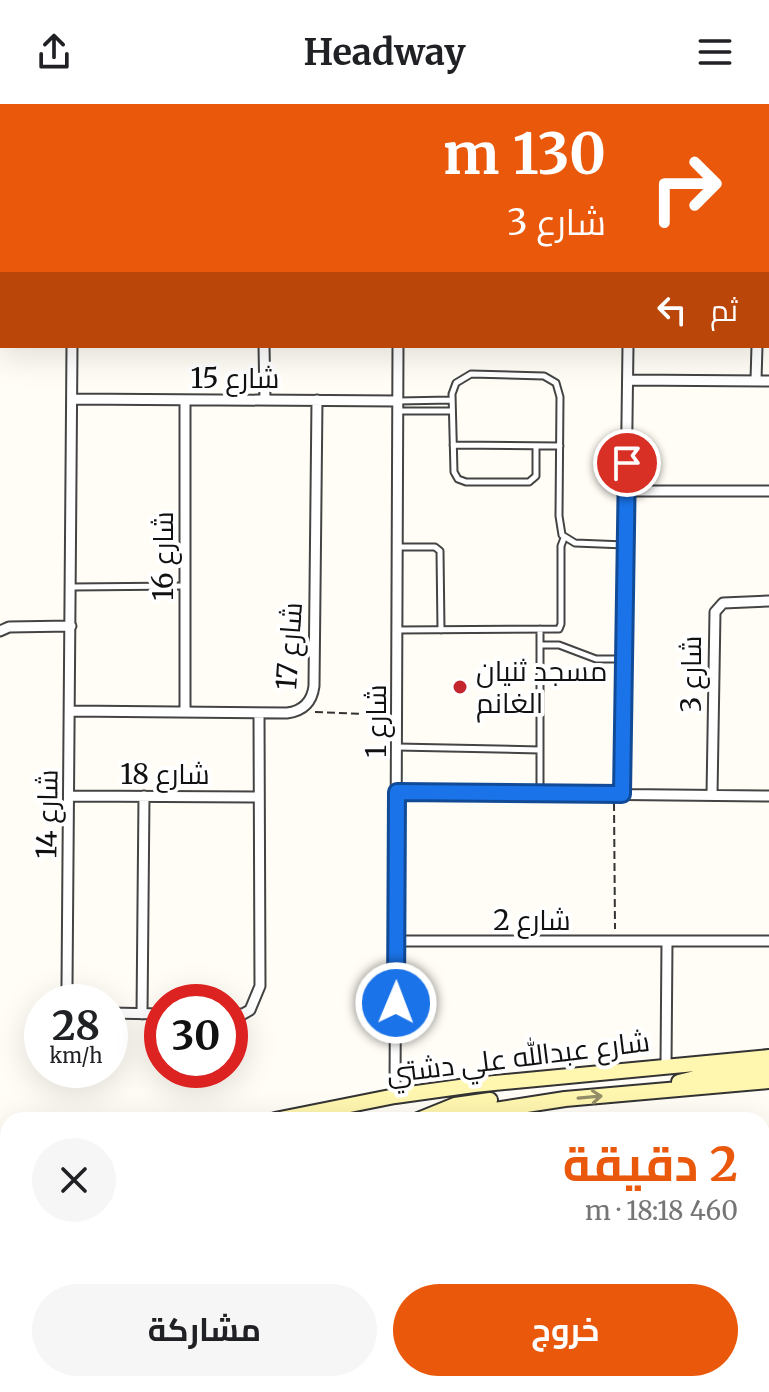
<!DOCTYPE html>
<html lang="ar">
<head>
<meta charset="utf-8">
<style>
	:root { --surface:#fff; --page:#f6f6f6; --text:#202124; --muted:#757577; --accent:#ea580c }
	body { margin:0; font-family:Merriweather,Cairo,serif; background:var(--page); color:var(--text); direction:rtl; height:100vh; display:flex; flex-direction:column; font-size:30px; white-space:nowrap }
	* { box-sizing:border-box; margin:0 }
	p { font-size:26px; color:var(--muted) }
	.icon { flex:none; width:44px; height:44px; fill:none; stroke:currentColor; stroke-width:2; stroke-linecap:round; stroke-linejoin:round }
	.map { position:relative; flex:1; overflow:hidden; direction:ltr }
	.sheet { position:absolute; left:0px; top:1008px; width:770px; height:280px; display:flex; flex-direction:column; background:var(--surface); border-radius:24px 24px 0 0; box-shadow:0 8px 32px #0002; direction:rtl }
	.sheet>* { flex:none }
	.top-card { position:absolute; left:0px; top:0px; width:770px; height:244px; box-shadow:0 8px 32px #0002; direction:rtl; background:#ea580c; color:#fff; overflow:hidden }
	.speed { position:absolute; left:24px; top:880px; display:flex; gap:16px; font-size:40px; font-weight:700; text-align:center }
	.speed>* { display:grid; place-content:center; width:104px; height:104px; border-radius:50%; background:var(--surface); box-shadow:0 8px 32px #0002; line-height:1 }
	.speed small { font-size:20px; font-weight:400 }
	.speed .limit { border:12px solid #d22; background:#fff; color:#111 }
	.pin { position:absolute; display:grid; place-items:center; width:68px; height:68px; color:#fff; margin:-34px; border:4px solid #fff; border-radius:50%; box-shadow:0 2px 8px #0007 }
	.me { position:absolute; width:88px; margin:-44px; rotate:1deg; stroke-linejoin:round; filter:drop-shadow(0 0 6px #0008) }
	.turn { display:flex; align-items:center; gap:28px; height:168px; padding:0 32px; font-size:36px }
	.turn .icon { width:104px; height:104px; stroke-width:2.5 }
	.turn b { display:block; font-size:56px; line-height:68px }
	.then { display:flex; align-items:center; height:76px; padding:0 32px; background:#0003; gap:16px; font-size:30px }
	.round { display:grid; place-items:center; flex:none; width:84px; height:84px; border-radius:42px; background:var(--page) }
	.head { display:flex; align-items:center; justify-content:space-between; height:136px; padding:0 32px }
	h1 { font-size:48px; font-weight:700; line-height:60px; color:var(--accent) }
	.action { display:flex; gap:16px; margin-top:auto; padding:16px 32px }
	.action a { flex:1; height:92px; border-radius:48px; background:var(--accent); color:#fff; font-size:32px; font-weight:700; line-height:92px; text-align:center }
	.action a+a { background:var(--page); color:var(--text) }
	header { display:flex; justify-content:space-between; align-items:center; height:104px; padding:0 32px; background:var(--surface); font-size:36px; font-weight:700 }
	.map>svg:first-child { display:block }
	.pitch { fill:#e6f2cf }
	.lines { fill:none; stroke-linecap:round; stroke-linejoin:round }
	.service-casing { stroke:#444; stroke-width:9 }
	.minor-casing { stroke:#444; stroke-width:13 }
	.tertiary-casing { stroke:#444; stroke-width:16 }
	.secondary-casing { stroke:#333; stroke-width:18 }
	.motorway-casing { stroke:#222; stroke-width:20 }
	.path { stroke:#333; stroke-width:2; stroke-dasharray:8 4; stroke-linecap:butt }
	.service { stroke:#fff; stroke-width:5 }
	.minor { stroke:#fff; stroke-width:9 }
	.tertiary { stroke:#fff; stroke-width:12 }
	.secondary { stroke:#fff6b0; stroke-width:14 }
	.motorway { stroke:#f5a25d; stroke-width:16 }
	.oneway { stroke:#948f68 }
	.route-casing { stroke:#114b97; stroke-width:20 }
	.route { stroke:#1a73e8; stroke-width:14 }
	.poi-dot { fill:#c4262e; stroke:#fff; stroke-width:3 }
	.labels { text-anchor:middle; stroke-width:8; stroke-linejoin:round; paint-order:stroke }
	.street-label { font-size:28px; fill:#111; stroke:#fff }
	.poi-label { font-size:28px; fill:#111; stroke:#fff; text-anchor:start }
</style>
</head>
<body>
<header><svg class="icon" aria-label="menu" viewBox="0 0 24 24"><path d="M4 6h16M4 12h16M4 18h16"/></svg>Headway<svg class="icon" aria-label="share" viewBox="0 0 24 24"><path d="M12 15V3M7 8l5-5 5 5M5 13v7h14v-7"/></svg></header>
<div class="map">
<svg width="769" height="1288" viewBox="0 0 769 1288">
	<rect width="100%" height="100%" fill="#fffdf5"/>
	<path class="pitch" d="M362,1280H579L581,1288H364Z"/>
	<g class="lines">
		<defs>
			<path id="service" d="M458,2V0
				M398,297L452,296
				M399,307H452
				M453,341L560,342
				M536,342V372L529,378H466L458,375L454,368L452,290L456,279L471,270L544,272L556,279L560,293L559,412L562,431L575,439L625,441
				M398,443H435L440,447L441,526
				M72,483L184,482
				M540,525V688
				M398,526L559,525L561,520V442L564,434
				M540,541H559L596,555H623
				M397,643L540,646"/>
			<path id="minor" d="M629,0V2
				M74,2V0
				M265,2V0
				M759,2V0
				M768,63L769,64
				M0,223L2,225
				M0,233L2,232
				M264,242L265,296
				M628,276L769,277
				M756,276L757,242
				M72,295L398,297
				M627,387H769
				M0,527L9,523L71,522
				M71,607L287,609C303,607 312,598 314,582L317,296
				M185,608V297
				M397,688L769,692
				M622,690L628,242
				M712,691L715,508L723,499L769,497
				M70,692L259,693
				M397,837H769
				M69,898L67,883L72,242
				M110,909L162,910
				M142,910L144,692
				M230,910H243L250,906L260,882L259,609
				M666,962L667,838
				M395,992L398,242
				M762,1199L769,1198
				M188,1280L191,1288
				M321,1280L323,1288
				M605,1280L608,1288
				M103,1288L134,1280"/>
			<path id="tertiary" d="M0,1040L8,1048"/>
			<path id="secondary" d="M679,978L699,973L769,967
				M275,1016L395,992L474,981L769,953
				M418,1016L455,1001L490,996
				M429,1016L565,995L769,977
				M0,1069L8,1068
				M0,1096L8,1095"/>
			<path id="motorway" d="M762,1055L769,1054
				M762,1084H769
				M762,1113L769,1114
				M0,1163L8,1161
				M0,1202L8,1200"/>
		</defs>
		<use href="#service" class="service-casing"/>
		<use href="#minor" class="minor-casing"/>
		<use href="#tertiary" class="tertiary-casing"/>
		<use href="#secondary" class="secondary-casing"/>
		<use href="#motorway" class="motorway-casing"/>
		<path class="path" d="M315,608L388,611
			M614,699L615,825"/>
		<use href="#service" class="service"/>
		<use href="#minor" class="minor"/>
		<use href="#tertiary" class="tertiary"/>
		<use href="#secondary" class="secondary"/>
		<use href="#motorway" class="motorway"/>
	</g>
	<defs><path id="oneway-shaft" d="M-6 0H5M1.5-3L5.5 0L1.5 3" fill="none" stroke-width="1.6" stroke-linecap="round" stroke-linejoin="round" transform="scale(2)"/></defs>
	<use class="oneway" href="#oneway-shaft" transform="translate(590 993) rotate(-5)"/>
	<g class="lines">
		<defs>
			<path id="route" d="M396,899L397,688L622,690L627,359"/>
		</defs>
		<use href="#route" class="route-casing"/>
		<use href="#route" class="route"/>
	</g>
	<circle class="poi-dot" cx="460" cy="583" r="8"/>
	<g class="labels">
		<g class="street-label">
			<text x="235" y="284">شارع 15</text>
			<text transform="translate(163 452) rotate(-90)" y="10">شارع 16</text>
			<text transform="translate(289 542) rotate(-86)" y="10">شارع 17</text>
			<text transform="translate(691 570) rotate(-90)" y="10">شارع 3</text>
			<text transform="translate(376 617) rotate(-90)" y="10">شارع 1</text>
			<text x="165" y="680">شارع 18</text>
			<text transform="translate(47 710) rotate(-89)" y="10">شارع 14</text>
			<text x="532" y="826">شارع 2</text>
			<text transform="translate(518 953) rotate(-7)" y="10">شارع عبدالله علي دشتي</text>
		</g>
		<g class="poi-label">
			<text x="476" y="577">مسجد ثنيان<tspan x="476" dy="32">الغانم</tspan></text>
		</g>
	</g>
</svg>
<div class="speed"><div>28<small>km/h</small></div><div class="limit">30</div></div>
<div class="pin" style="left:627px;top:359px;background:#d93025"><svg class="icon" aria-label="arrive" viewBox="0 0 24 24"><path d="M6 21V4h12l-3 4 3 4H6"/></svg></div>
<svg class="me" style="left:396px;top:899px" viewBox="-20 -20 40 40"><circle r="17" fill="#1a73e8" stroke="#fff" stroke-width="3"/><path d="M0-11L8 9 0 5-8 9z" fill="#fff"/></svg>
<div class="top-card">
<div class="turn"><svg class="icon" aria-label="right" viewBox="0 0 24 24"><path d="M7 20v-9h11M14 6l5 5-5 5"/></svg><div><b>130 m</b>شارع 3</div></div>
<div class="then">ثم<svg class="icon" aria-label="left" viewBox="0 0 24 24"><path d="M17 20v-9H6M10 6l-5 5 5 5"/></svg></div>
</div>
<section class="sheet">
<div class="head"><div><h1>2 دقيقة</h1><p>460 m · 18:18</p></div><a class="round"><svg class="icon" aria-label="close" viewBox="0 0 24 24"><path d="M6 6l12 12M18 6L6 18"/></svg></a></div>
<div class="action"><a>خروج</a><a>مشاركة</a></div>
</section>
</div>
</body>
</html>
